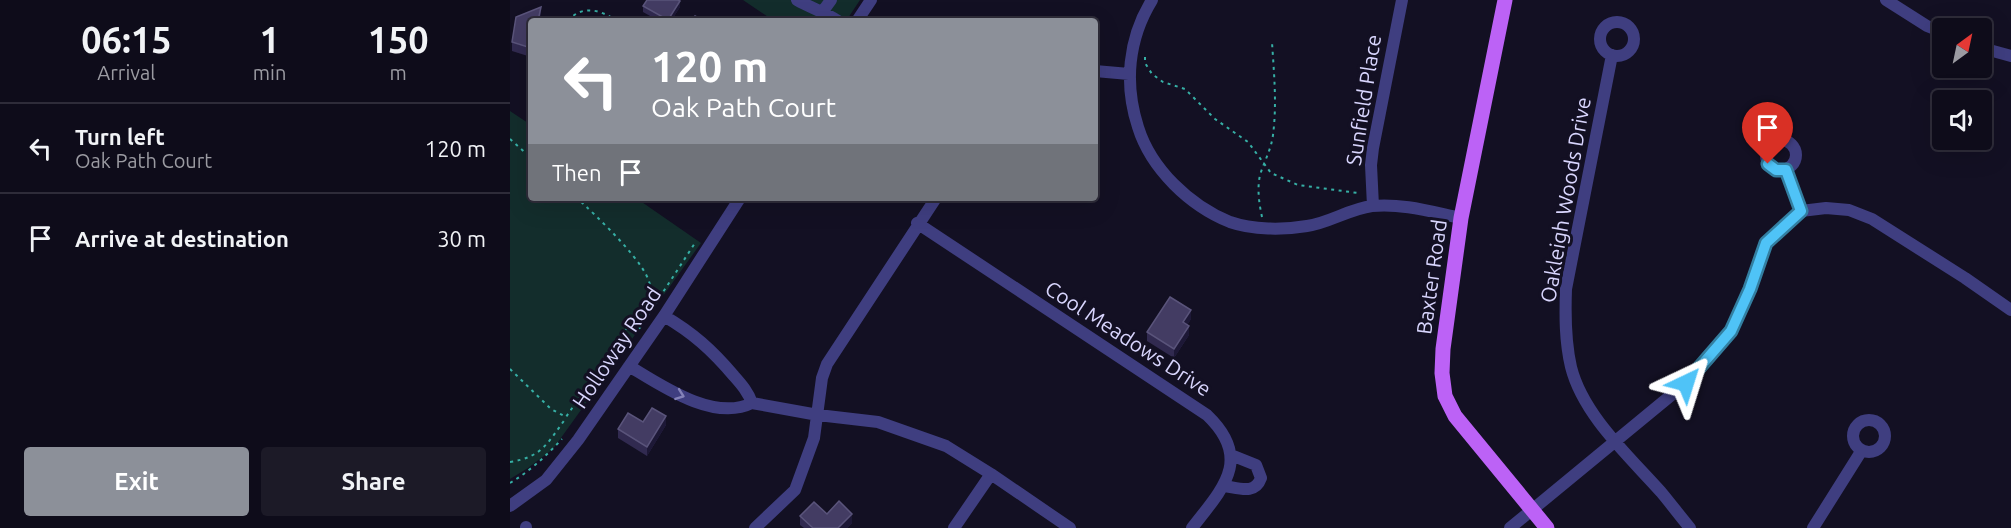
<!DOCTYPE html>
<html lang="en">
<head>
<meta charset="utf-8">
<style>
	:root { --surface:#0e0c1a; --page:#1c1a27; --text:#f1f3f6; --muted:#9b9ba2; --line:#2e2c39; --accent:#8c9099 }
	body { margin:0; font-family:Ubuntu,sans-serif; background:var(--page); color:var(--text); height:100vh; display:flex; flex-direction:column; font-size:22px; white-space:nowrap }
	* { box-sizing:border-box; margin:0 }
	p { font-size:20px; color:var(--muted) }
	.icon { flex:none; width:33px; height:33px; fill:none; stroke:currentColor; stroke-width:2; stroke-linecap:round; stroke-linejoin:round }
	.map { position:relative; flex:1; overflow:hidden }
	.drawer { display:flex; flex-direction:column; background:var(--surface); width:510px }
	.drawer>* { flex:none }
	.guide { position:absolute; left:18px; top:18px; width:570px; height:183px; border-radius:6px; box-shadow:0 6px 24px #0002,0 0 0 2px var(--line); background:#8c9099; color:#fff; overflow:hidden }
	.needle { width:39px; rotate:33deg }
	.buttons { position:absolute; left:1422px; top:18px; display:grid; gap:12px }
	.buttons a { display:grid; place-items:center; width:60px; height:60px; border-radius:6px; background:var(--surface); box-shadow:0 6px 24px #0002,0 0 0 2px var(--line); font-size:30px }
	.pin { position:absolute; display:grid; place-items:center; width:51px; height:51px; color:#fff; margin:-62px -26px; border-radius:50% 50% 50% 0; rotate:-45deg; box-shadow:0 0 6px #0007 }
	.pin .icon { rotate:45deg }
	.me { position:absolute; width:66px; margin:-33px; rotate:41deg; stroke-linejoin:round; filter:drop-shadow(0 0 4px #0008) }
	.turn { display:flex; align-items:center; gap:21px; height:126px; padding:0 24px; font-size:27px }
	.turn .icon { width:78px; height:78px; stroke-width:2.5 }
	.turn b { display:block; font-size:42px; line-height:51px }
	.then { display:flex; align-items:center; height:57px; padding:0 24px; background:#0003; gap:12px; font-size:22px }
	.eta { display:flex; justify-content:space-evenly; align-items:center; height:102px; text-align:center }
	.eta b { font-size:36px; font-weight:700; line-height:42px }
	.action { display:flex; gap:12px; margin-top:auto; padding:12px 24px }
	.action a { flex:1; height:69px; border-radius:6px; background:var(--accent); color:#fff; font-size:24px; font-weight:700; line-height:69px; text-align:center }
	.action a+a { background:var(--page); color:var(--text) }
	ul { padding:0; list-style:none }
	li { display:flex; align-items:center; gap:18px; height:90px; padding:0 24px; border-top:2px solid var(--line) }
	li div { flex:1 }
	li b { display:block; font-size:22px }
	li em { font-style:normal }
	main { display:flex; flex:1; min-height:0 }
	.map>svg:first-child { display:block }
	.green { fill:#132d2c }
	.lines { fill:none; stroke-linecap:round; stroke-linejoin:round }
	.path { stroke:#36afa5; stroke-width:2; stroke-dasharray:3 4.5; stroke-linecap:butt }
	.minor { stroke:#3f3e80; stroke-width:12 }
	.major { stroke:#bc62f6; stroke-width:15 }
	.wall { fill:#312a50 }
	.shaded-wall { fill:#1d1836 }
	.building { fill:#433c63; stroke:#5a547b; stroke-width:1.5 }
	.oneway { stroke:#8482b8 }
	.route-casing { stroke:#337fa1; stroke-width:15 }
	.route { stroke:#4fc3f7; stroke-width:10 }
	.labels { text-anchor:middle; stroke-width:6; stroke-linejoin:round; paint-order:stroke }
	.street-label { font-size:21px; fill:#d8d5fd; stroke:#131023 }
</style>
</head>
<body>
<main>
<section class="drawer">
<div class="eta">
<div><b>06:15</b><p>Arrival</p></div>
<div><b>1</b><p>min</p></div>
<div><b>150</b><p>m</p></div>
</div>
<ul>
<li><svg class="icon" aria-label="left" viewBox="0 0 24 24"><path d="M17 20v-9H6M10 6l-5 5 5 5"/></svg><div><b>Turn left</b><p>Oak Path Court</p></div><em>120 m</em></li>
<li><svg class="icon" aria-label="arrive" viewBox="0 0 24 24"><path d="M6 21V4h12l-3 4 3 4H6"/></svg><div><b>Arrive at destination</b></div><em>30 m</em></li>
</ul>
<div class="action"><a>Exit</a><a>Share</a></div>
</section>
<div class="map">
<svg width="1501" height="528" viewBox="0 0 1501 528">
	<rect width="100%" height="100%" fill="#131023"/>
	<path class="green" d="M233,0H350L336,21H264Z
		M0,111L21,125V198H126L191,243L43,449L18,468L0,479Z"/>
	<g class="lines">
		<path class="path" d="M58,21C72,4 91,10 107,21
			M635,57V63L642,74L653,82L675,89L705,119L738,142L761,173L788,185L848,193
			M0,139L21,158
			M752,217C749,203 747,189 750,175C754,162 761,150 763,135C767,104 764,74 762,42
			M129,329L185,243
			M0,369L41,409L56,417L132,306C135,301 140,295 140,289C143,268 83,213 67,198
			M0,462C33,457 38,442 56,418
			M0,483C20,471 36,456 52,439"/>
		<path class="minor" d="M287,0C301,8 315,12 328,21
			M642,0C618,39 614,84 628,127C641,169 680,206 720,222C743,230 773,230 797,226C819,223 839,209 862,206C892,203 922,212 951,218
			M1376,0L1417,26L1432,32
			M313,11L321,0
			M347,21L361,0
			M1090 39a17 17 0 1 1 34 0a17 17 0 1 1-34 0Z
			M1472,48L1501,56
			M1102,55L1056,289C1055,316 1055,341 1061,367C1073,415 1119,456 1151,492C1161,504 1170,516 1180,528
			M585,71L619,74
			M1256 155a15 15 0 1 1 30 0a15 15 0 1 1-30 0Z
			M1276,170L1291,211
			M863,206L861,165L863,148L892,0
			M1291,211L1316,208L1339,210L1362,219L1455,278L1501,310
			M407,223L697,415C743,459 713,488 682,528
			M154,316C183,333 202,350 224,376C232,385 238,392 242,403
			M119,366C152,386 204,422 242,403L308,415L368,422L436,446L481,474L560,528
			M1343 436a16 16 0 1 1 32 0a16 16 0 1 1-32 0Z
			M714,486C729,488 745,495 751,478L746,465L721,455
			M0,506L36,480L68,440L154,316L230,198
			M16,528V527
			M245,528L285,490L304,438L312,378L317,364L426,198
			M444,528L481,474
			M1000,528L1176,383L1221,331L1240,289L1255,243L1291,211
			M1303,528L1352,450"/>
		<path class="major" d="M995,0L951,218L933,349L932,373L935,396L945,416L1037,528"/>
	</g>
	<path class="wall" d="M133,6L170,7L161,21H149L133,12Z
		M31,7L30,21H21V57L2,51V42L6,17Z
		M681,319L677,325L679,335L664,358L637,341V332Z
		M133,422L156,425L137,456L108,438V429Z
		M317,514L342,523L337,528H294L290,525V516Z"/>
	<path class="shaded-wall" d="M170,1V7L161,21H158Z
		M31,7L30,21H28Z
		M681,310V319L673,331V322Z
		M679,326V335L664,358V349Z
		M156,416V425L137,456V447Z
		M342,514V523L337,528H328Z"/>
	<path class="building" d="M137,0H168L170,1L158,20L133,6Z
		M31,7L28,21H21V48L2,42L6,17Z
		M185,16L194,21H181Z
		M660,297L681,310L673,322L679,326L664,349L637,332Z
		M142,408L156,416L137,447L108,429L118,413L133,422Z
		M329,501L342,514L328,528H303L290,516L304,502L317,514Z"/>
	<defs><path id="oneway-chevron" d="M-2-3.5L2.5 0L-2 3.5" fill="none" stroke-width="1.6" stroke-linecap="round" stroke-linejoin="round" transform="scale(1.5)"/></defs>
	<use class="oneway" href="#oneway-chevron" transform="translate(170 395) rotate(20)"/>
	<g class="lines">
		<defs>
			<path id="route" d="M1176,383L1221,331L1240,289L1256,243L1291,211L1276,170H1266L1258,164"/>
		</defs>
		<use href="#route" class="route-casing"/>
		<use href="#route" class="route"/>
	</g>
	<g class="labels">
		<g class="street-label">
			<text transform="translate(854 100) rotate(-81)" y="7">Sunfield Place</text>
			<text transform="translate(1056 200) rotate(-80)" y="7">Oakleigh Woods Drive</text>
			<text transform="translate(922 277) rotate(-82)" y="7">Baxter Road</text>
			<text transform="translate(618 339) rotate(33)" y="7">Cool Meadows Drive</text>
			<text transform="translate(107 348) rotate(-56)" y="7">Holloway Road</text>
		</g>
	</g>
</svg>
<div class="buttons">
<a><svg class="needle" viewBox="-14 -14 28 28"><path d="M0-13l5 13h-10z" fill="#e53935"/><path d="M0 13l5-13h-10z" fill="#9b9ba2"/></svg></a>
<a><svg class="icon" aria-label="sound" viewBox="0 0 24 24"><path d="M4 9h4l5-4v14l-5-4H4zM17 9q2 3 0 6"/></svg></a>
</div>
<div class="pin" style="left:1258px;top:164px;background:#d93025"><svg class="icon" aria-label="arrive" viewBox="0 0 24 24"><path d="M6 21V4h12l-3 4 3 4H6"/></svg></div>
<svg class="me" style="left:1176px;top:383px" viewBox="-20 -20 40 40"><path d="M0-17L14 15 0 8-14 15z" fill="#4fc3f7" stroke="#fff" stroke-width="4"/></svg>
<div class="guide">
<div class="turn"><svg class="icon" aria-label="left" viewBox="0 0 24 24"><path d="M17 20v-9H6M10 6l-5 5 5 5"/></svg><div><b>120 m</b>Oak Path Court</div></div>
<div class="then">Then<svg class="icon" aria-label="arrive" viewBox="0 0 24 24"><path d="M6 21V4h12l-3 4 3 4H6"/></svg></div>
</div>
</div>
</main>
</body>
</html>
